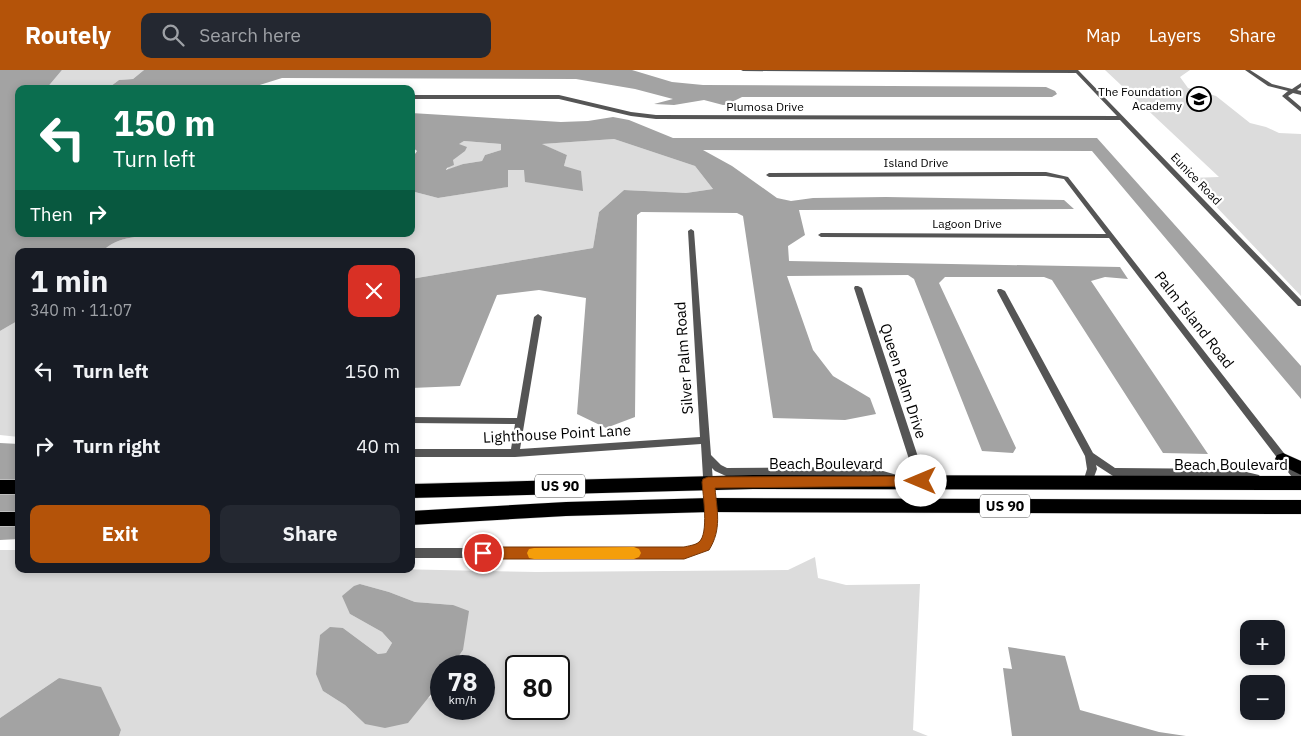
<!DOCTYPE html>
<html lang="en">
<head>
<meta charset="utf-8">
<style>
	:root { --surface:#171b24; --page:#242831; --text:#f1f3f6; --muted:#9ea1a6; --accent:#b45309 }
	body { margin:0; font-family:"IBM Plex Sans",sans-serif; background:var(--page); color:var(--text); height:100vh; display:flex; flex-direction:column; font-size:19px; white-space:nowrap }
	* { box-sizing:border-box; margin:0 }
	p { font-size:16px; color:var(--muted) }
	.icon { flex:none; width:28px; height:28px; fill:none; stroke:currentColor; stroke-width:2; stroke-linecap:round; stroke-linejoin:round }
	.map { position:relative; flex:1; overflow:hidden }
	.details { position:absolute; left:15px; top:178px; width:400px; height:325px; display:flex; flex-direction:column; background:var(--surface); border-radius:10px; box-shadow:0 2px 8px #0003 }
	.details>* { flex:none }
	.top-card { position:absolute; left:15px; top:15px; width:400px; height:152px; border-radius:10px; box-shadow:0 2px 8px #0003; background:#0b6e4f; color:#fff; overflow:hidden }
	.buttons { position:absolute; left:1240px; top:550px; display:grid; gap:10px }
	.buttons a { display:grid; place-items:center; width:45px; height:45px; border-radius:10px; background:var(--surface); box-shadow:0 2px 8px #0003; font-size:25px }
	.speed { position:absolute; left:430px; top:585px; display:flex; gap:10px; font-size:25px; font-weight:700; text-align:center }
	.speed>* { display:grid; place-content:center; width:65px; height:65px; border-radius:50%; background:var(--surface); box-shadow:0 2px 8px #0003; line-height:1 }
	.speed small { font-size:12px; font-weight:400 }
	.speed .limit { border:2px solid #111; border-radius:8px; background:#fff; color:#111 }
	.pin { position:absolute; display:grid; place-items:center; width:42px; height:42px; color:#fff; margin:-21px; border:2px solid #fff; border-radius:50%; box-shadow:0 1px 5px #0007 }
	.me { position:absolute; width:55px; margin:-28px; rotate:270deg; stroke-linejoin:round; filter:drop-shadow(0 0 4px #0008) }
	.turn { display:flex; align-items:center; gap:18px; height:105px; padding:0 15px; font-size:22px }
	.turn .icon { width:65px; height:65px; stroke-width:2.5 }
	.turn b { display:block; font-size:35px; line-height:42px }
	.then { display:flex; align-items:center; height:48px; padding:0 15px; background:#0003; gap:10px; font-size:19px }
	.round { display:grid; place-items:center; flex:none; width:52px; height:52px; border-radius:10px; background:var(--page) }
	.summary { display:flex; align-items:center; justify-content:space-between; height:85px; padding:0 15px }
	h1 { font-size:30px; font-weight:800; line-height:38px }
	.primary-button { display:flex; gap:10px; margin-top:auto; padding:10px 15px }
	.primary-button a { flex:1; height:58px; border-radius:10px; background:var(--accent); color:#fff; font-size:20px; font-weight:800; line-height:58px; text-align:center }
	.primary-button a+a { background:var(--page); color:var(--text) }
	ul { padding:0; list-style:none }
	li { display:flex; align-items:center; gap:15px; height:75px; padding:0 15px }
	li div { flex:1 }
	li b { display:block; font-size:19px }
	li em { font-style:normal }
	header { display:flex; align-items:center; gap:30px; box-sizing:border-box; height:70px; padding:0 25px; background:var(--accent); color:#fff }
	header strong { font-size:24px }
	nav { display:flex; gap:28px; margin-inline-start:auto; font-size:18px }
	.search { width:350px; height:45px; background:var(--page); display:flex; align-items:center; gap:12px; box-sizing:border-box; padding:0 18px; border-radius:10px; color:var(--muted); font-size:19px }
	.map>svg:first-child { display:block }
	.green { fill:#dcdcdc; fill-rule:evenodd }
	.water { fill:#a3a3a3; fill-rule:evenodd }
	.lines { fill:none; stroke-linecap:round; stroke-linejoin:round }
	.highway-casing { stroke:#dbdbdb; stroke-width:1 }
	.street { fill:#555; fill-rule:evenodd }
	.highway { fill:#000; fill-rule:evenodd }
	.route { fill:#b45309; stroke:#753606 }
	.slow { fill:#f59e0b }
	.labels { text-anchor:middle; stroke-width:4.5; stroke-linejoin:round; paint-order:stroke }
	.far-poi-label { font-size:12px; fill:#000; stroke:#fff; text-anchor:end }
	.far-street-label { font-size:12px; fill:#000; stroke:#fff }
	.shield { fill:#fff; stroke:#4c4c4c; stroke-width:1 }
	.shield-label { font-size:14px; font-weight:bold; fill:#000 }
	.street-label { font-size:15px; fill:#000; stroke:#fff }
</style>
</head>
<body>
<header>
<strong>Routely</strong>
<div class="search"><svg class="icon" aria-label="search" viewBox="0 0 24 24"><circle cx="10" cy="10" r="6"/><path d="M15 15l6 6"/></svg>Search here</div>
<nav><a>Map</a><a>Layers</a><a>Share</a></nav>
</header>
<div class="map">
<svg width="1301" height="666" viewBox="0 0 1301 666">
	<rect width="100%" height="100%" fill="#fff"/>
	<path class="green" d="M62,0H144L133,9L119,10L107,19H46Z
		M1105,0H1190L1180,7L1188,18L1216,26L1250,53L1266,57L1279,63L1301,64V226L1189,108L1219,107Z
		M614,69L695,96L713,119L686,123L624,120L599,142L593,178L411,209V181H103C117,166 143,166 162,164H411V121L438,128L507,117L508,99L524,100L564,96L567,85L541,74Z
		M464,71L501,74V80L485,85L482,91L463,94L446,101L453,90L458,74Z
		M19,250V367L0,365V261Z
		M0,480H19V499H394L536,502L788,500L815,487L818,508L846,515L920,514L913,660L928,666H119L121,660L59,608L0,648ZM360,514L389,522L415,532L453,535L463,580L452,596H484V639H441V612L431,627L365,654L345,635L323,621L343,558L378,584L386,583L392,573L382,562L350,544ZM516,596H559V639H516Z"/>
	<path class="water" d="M0,0H62L46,19H19V164H162C143,166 117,166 103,181H19V250L0,261Z
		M144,0H632L672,12L703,15L1046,17L1055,21L1057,24L1052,27H742L734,31V34L723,35L704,30L674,35L654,34L673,29L635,19L576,9L282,8L247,19H107L119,10L133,9Z
		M411,43L561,52L588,51L613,47L629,50L673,68H1097L1301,296V329L1092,81L703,80L732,96L777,128L791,131L813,128L886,127L1064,130L1074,139L799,140L805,165L788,176L789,191L1120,197L1128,209L1105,207L1091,211L1208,384L1163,383L1052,210L1044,207H945L939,213L1016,378L1013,383L982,381L914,209L908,205L787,206L813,280L833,306L870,328L876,344L845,350L773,348L743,146L737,143L641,142L637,145L635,347L606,358L577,344L586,228L539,220L497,225L460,316L411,318V209L593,178L599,142L624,120L686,123L713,119L695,96L614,69L542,74L567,85L564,96L581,101L583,121L525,112L524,100H508V117L438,128L411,121V90L417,81L411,76ZM464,71L501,74V80L485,85L482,91L463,94L446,100L447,98L454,95L453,90L465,81L467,77L459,74Z
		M0,373L19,374V469L0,470Z
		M360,514L389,522L415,532L453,535L469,541L463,580L452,596H441V612L408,653L385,658L365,654L345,635L323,621L316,604L320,565L330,557L343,558L378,584L386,583L392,573L382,562L350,544L342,526L354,516Z
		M1008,577L1065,586L1080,640L1159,662L1186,666H1012L1003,598L1012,599Z
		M59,608L101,617L121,660L119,666H0V648Z"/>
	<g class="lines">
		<defs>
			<path id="highway" d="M1283,383L1301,391V405L1277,393L1275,389L1277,385Z
				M753,405L1301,406V420L753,419L411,428V414Z
				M0,410H19V424H0Z
				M710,428L1301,430V444L710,442L566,446L411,455V441L566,432Z
				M0,442H19V456H0Z"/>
		</defs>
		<use href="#highway" class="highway-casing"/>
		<path class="street" d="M741,0H1078L1301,230V236H1298L1120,50L656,49L631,46L559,29H411V25H559L631,42L656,45L1117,46L1076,3L743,1Z
			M1245,0H1250L1272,14L1292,19L1301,13V17L1297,20L1301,21V25L1293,23L1288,26L1301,37V42L1282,26L1288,21L1268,16Z
			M1046,102L1068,107L1301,405V416L1298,415L1109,168L821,167L818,165L821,163L1106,164L1064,109L1046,106L769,107L766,105L769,103Z
			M691,159L694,161L711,385L721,395L727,398L869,397L897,405L899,408L897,411L894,412L869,405L726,406L715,401L712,398L716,456C712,479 704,481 684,488H411V478H684C699,474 703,472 706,456L701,374L515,387H411V379H511L515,354L411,353V347L517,348L534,247L538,244L542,247L520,379L700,367L688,161Z
			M855,216H858L862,218L926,411L924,414L921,415L918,414L916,411L854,218Z
			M998,219H1001L1005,221L1093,383L1115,398L1234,399L1259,405L1261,408L1259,411L1256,412L1234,407L1113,406L1096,395L1097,399L1091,415L1088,416L1085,415L1083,412L1087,399L1085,386L997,221Z"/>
		<use href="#highway" class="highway"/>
	</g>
	<path class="route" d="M921,406L926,408L928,411L926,415L921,416L715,418C717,441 722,459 709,480L684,489H483L478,487L476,483L478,479L483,477H684C688,476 696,475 699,472C709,464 703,425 702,412L703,409L708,407Z"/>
	<path class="slow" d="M634,477L639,479L641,483L639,487L634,489H534L529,488L527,483L529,479L534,478Z"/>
	<defs>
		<symbol id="school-ring" viewBox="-11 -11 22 22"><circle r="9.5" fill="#fff" stroke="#000" stroke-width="1.5"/><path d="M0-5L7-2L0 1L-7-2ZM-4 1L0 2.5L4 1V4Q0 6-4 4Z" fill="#000"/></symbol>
	</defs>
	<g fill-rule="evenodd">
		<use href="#school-ring" x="1185" y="15" width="28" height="28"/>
	</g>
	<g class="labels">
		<g class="far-poi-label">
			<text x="1182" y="26">The Foundation<tspan x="1182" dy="14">Academy</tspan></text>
		</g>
		<g class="far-street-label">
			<text x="765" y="41">Plumosa Drive</text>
			<text x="916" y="97">Island Drive</text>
			<text transform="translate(1196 109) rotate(46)" y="4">Eunice Road</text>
			<text x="967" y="158">Lagoon Drive</text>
		</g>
		<g class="shield">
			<rect x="535" y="404.5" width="50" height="23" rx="4"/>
			<rect x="980" y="424.5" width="50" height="23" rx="4"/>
		</g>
		<g class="shield-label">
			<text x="560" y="421">US 90</text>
			<text x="1005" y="441">US 90</text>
		</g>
		<g class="street-label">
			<text transform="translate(1194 250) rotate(52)" y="5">Palm Island Road</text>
			<text transform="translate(684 288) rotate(-94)" y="5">Silver Palm Road</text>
			<text transform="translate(903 311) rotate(72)" y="5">Queen Palm Drive</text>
			<text transform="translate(557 364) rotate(-3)" y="5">Lighthouse Point Lane</text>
			<text x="826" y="399">Beach Boulevard</text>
			<text x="1231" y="400">Beach Boulevard</text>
		</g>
	</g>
</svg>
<div class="buttons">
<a>+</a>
<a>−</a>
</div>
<div class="speed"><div>78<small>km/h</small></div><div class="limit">80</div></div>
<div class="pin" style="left:483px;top:483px;background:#d93025"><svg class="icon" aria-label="arrive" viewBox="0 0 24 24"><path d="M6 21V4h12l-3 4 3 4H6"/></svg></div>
<svg class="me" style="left:921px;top:411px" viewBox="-20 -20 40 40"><circle r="19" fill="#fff"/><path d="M0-13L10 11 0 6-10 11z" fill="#b45309"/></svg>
<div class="top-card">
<div class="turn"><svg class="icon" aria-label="left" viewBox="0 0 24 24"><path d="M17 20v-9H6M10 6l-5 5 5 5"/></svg><div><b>150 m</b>Turn left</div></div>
<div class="then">Then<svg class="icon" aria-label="right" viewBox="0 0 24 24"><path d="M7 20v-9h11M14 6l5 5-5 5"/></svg></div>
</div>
<section class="details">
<div class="summary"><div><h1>1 min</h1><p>340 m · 11:07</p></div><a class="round" style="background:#d93025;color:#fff"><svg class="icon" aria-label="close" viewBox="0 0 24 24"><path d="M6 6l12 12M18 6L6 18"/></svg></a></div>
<ul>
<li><svg class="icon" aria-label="left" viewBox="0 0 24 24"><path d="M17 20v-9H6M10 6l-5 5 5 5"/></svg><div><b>Turn left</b></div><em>150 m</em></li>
<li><svg class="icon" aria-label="right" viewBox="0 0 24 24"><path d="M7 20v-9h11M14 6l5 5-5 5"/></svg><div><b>Turn right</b></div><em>40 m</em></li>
</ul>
<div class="primary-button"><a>Exit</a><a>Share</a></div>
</section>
</div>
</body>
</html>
